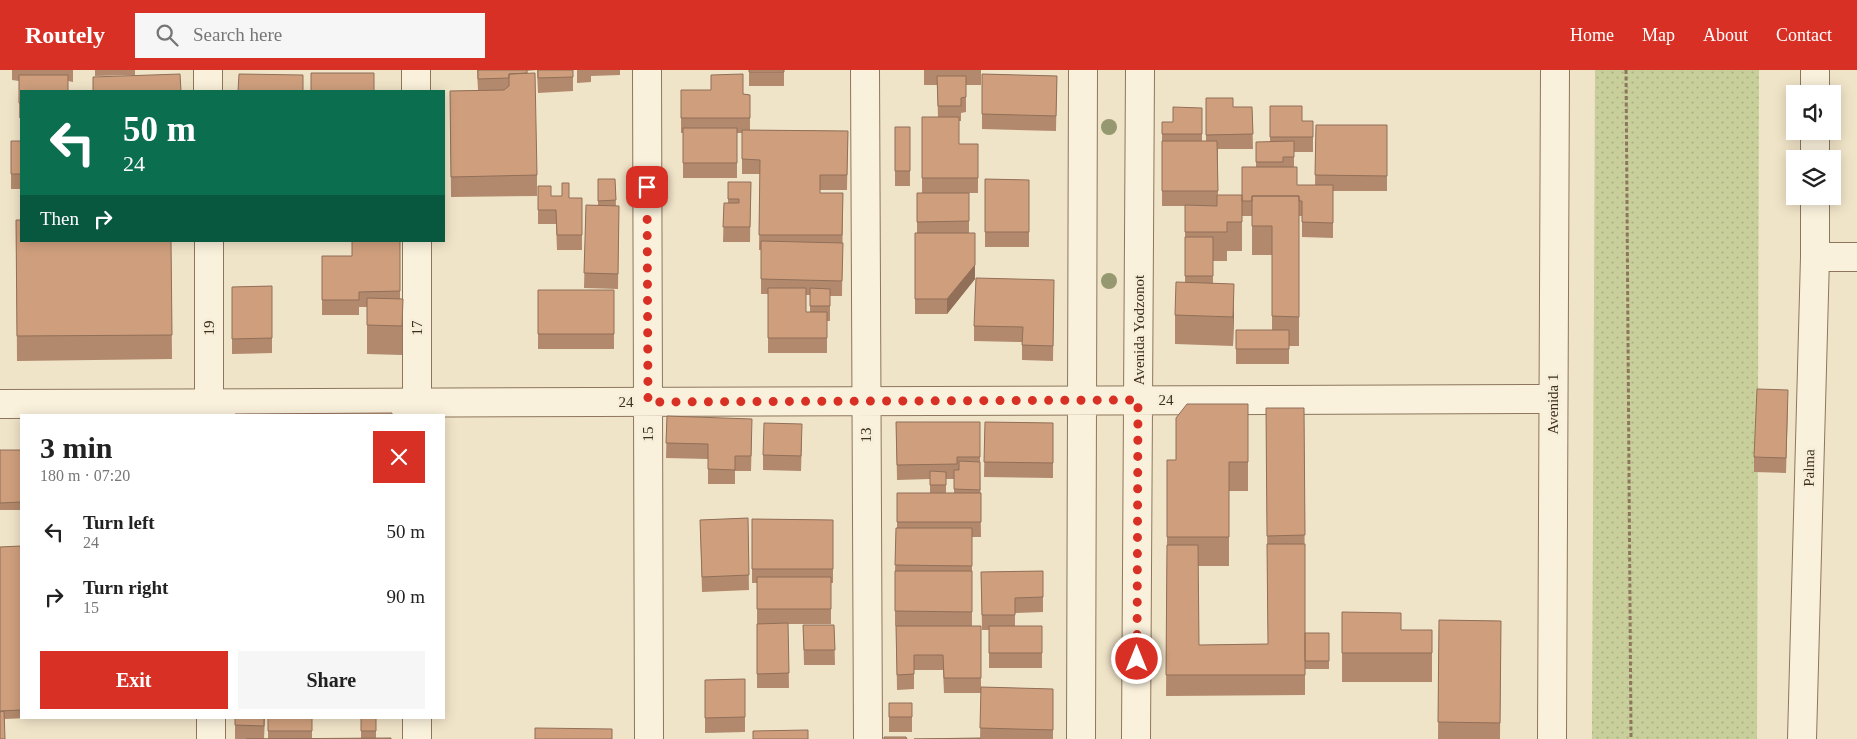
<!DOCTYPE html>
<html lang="en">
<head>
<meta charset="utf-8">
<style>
	:root { --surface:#fff; --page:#f6f6f6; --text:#222; --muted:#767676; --accent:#d93025 }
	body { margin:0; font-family:Georgia,serif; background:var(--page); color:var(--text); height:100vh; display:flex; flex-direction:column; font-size:19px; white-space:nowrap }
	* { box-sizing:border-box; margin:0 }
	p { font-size:16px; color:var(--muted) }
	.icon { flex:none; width:28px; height:28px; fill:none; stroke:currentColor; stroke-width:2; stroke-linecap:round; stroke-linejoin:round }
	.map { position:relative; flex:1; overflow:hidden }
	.side { position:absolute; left:20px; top:344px; width:425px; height:305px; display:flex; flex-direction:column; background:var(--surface); border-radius:0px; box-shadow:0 2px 12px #0003 }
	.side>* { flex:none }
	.hud { position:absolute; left:20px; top:20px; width:425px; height:152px; border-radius:0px; box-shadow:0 2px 12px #0003; background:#0b6e4f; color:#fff; overflow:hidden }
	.buttons { position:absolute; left:1786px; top:15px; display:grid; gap:10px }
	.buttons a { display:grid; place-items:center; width:55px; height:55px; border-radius:0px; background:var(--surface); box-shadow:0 2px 12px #0003; font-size:25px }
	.pin { position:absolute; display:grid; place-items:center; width:42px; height:42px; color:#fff; margin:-21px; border-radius:10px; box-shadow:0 2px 8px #0006 }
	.me { position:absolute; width:55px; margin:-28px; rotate:0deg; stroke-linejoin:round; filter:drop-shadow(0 0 4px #0008) }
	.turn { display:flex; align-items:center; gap:18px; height:105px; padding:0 20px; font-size:22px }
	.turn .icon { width:65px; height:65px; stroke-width:2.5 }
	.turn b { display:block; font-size:35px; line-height:42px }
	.then { display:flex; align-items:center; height:48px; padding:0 20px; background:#0003; gap:10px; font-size:19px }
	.round { display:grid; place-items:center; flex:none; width:52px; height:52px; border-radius:0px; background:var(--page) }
	.overview { display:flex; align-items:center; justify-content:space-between; height:85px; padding:0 20px }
	h1 { font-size:30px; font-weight:800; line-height:38px }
	.primary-button { display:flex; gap:10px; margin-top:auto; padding:10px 20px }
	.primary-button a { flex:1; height:58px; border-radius:0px; background:var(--accent); color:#fff; font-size:20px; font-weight:800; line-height:58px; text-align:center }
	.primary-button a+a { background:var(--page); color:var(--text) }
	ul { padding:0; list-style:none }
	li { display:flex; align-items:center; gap:15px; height:65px; padding:0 20px }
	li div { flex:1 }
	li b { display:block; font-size:19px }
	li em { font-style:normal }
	header { display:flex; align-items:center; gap:30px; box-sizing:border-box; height:70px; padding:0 25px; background:var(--accent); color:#fff }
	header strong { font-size:24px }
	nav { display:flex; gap:28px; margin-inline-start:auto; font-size:18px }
	.search { width:350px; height:45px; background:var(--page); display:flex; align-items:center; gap:12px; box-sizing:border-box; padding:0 18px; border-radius:0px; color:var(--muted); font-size:19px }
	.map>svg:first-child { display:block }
	.park { fill:url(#park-dots) }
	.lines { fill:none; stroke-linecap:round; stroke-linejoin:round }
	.minor-casing { stroke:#8d765c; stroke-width:30 }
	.tertiary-casing { stroke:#8d765c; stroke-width:30 }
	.path { stroke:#8d765c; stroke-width:3; stroke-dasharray:4 2.5; stroke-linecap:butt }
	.minor { stroke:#faf1dc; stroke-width:28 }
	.tertiary { stroke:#faf1dc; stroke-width:28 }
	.tree { fill:#96986f }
	.wall { fill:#b2896c; fill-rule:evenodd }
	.shaded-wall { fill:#916f58 }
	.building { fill:#cf9f7d; stroke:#916f58 }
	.route { stroke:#d93025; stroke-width:9; stroke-dasharray:0 16.2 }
	.labels { text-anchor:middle; stroke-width:5; stroke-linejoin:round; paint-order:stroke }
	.street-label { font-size:15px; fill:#3d2e20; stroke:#f7eed8 }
</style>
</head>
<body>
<header>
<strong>Routely</strong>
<div class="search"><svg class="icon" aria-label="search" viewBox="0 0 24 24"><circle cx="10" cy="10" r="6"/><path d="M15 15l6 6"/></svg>Search here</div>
<nav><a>Home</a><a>Map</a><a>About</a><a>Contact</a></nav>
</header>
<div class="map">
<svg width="1857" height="669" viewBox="0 0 1857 669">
	<defs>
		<pattern id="park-dots" width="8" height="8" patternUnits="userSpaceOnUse" patternTransform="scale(1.25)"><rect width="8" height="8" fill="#c9cf9b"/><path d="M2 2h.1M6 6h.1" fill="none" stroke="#aeb285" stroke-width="1.8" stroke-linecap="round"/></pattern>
	</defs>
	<rect width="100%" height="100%" fill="#f0e4c8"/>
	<path class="park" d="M1595,0H1759L1757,669H1592Z"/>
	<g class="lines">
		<defs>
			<path id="minor" d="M208,0V21
				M416,0V21
				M647,0L649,669
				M865,0L868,669
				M209,171V345
				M417,171V345
				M1815,187H1857
				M0,334L1553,329
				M211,648V669
				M417,648V669
				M1081,669L1083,0
				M1136,669L1140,0
				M1552,669L1555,0"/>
			<path id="tertiary" d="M1815,0V24
				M1815,61V89
				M1802,669L1815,187V126"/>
		</defs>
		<use href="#minor" class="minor-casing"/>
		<use href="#tertiary" class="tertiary-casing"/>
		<path class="path" d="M1626,0L1631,669"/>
		<use href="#minor" class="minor"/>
		<use href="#tertiary" class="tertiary"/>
	</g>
	<g class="tree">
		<circle cx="1109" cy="57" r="8"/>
		<circle cx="1109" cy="211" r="8"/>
	</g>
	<path class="wall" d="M12,0H73V12L68,11L21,21V48H19V11L12,10Z
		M95,0H135V5L95,6Z
		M477,0H573V21L538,23L537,0L527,1L537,105V126L451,127L450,21L478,20Z
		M577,0H620V5L591,6V12L577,13Z
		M749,0H784V16H749Z
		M924,0H981V15H966V42L961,43V51H959V74H978V123H969V163L975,209L947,244H915V163H917V123H922V47H938L937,15H924Z
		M982,4L1057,6L1056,61L982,59Z
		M681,20L743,24L750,25V60L848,61L847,120H820V123H843L842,226H830V251H827V283H768V224H761V180H759L760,104H742V63H737V108H683V63H681ZM806,225H810V242H806Z
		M1206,28L1233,37H1252L1253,79H1218V125H1242L1256,97V72H1270V36L1302,51H1313V82H1294V97L1297,115H1315L1316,55H1387V121H1333V168L1302,167V146H1299V276H1289V294H1236V260H1272V185H1252V146H1242V181H1227V191H1213V213L1234,243L1233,276L1175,274V245L1185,212V136H1162V52H1173L1202,38V71H1206Z
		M895,57H910V116H895Z
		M11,71H21V119H11Z
		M598,109H615L616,136H619L618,219L584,218L586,135H598Z
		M985,109L1029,110V177H985Z
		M728,112H751L750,172H723L724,133H728Z
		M538,116L551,126L569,128H582V180H557L556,154H538Z
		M16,150L171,171L172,289L17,291Z
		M400,171V229L403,258L402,285L367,284V237H359V245H322V186H352Z
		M272,216V283L232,284V217Z
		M538,220H614V279H538Z
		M1054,225L1053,291L1022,290V272L974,271V256Z
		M1248,334V421H1229V496H1198L1199,575L1268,574L1266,338H1304L1305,563H1329V599H1305V598V625L1166,626L1167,467L1176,390Z
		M1788,335L1786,403L1754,402V387Z
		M667,346L752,364L751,401H735V414H708V389L666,388Z
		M896,352L980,387L981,467H972V556H981V617L1053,619V669H980L981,623H944L943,600H914V619L897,620L896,556H895V501L896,458H897V423H930V409L897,410ZM946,409H954V423H946Z
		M985,352L1053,353V408L984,407Z
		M802,369L801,401L763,400V385Z
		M0,380H21V440H0Z
		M748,448L749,520L702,522L700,450Z
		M752,449L833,450V513H831V554H788L789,618H757V554H785H757V513H752Z
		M21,476V648H28L5,649L0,669V477Z
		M1043,501V542L1015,543V556H1042V598H989V560H982L981,502Z
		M1342,542L1401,560H1432V612H1342Z
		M1439,550L1501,551L1500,669H1438Z
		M803,555H834L835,595H804Z
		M745,609V662L705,663V610Z
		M889,633L912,647V662H889Z
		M235,648H265L264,669H268V648H312V669L361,668V648H376V668L391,669H235Z"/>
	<path class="shaded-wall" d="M975,195V209L947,244V229Z
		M1234,214V243L1233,276V247Z
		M403,229V258L402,285V256Z"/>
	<path class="building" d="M478,0H527V3L509,4V8L478,9Z
		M538,0H573V7L538,8Z
		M749,0H784V2H749Z
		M311,3H374V21H311Z
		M535,3L537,105L451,107L450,21L504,20L509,16V4Z
		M180,4L181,21H93V7Z
		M239,4L303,5V21H238Z
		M743,4V24L750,25V48H681V20H711V5Z
		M982,4L1057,6L1056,46L982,44Z
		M19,5H68V21H21V33H19Z
		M937,6H966V27L961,28V36H938Z
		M1206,28H1233V37H1252L1253,64L1206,65Z
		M1270,36H1302V51H1313V67H1270Z
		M1173,37L1202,38V64H1162V52H1173Z
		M922,47H959V74H978V108H922Z
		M1316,55H1387V106L1315,105Z
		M895,57H910V101H895Z
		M683,58H737V93H683Z
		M742,60L848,61L847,105H820V123H843L842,165H759L760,90L742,89Z
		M11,71H21V104H11Z
		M1162,71H1217L1218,121H1162Z
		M1294,71V87H1283V92H1256V72Z
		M1242,97H1297V115H1333V153L1302,152V131H1299V126H1252V131H1242Z
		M598,109H615L616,130L598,131Z
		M985,109L1029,110V162H985Z
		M728,112H751L750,157H723L724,133H739V129H728Z
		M562,113H569V128H582V165H557L556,140H538V116H551V126H562Z
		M917,123H969V151L917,152Z
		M1217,125H1242V152H1227V162H1185V135L1217,136Z
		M1252,126H1299V247L1272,246V156H1252Z
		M586,135L619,136L618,204L584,203Z
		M16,150H21V171H171L172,265L17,266Z
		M915,163H975V195L947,229H915Z
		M1185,167H1213V206H1185Z
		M352,171H400V221L359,222V230H322V186H352Z
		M761,171L843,173L842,211L761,209Z
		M976,208L1054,210L1053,276L1022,275L1023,257L974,256Z
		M1176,212L1234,214L1233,247L1175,245Z
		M272,216V268L232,269V217Z
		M768,218H806V242H827V268H768Z
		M810,218L830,219V236H810Z
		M538,220H614V264H538Z
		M367,228L403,229L402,256L367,255Z
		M1236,260H1289V279H1236Z
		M1757,319L1788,320L1786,388L1754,387Z
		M1187,334H1248V392H1229V467H1167V390H1176V348Z
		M1266,338H1304L1305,465L1267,466Z
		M392,343V345H235V344Z
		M667,346L752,349L751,386H735V400L708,399V374L666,373Z
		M896,352H980V387H957V394L897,395Z
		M985,352L1053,353V393L984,392Z
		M764,353L802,354L801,386L763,385Z
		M0,380H21V432L0,433Z
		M959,391L980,392V420L954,419V400H959Z
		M930,401L946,402V415H930Z
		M897,423H981V452H897Z
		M748,448L749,505L702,507L700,450Z
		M752,449L833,450V499H752Z
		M896,458H972V496L895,495Z
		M1267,474H1305V605H1166L1167,475H1198L1199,575L1268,574Z
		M21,476V640L0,641V477Z
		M895,501H972V542L895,541Z
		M1043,501V527L1015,528V545H982L981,502Z
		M757,507H831V539H757Z
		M1342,542L1401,543V560H1432V583H1342Z
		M1439,550L1501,551L1500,653L1438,652Z
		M788,553L789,603L757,604V554Z
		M803,555H834L835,580H804Z
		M896,556H981V608H944L943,585H914V604L897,605Z
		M989,556H1042V583H989Z
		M1305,563H1329V591H1305Z
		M745,609V647L705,648V610Z
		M981,617L1053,619V660L980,658Z
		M889,633H912V647H889Z
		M4,641L5,669H0V642Z
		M235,648H264V656L235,655Z
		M268,648H312V661H268Z
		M361,648H376V661H361Z
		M535,658L612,659V669H535Z
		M808,660V669H753V661Z
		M884,667H906L907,669H884Z
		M391,668V669H246Z
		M980,668V669H914Z"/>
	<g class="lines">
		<path class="route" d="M647,117L648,332L1138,330L1137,589"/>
	</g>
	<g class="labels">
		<g class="street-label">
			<text transform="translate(209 258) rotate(-90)" y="5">19</text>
			<text transform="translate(417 258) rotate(-90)" y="5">17</text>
			<text transform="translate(1139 260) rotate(-90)" y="5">Avenida Yodzonot</text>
			<text x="1166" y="335">24</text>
			<text x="626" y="337">24</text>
			<text transform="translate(1553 334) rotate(-90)" y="5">Avenida 1</text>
			<text transform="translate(648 364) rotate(-90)" y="5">15</text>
			<text transform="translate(866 365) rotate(-90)" y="5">13</text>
			<text transform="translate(1809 398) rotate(-89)" y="5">Palma</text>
		</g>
	</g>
</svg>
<div class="buttons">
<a><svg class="icon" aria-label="sound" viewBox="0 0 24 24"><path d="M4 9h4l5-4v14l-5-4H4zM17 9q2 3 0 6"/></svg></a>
<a><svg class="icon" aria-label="layers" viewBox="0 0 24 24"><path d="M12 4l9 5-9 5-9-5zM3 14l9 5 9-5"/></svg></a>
</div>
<div class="pin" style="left:647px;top:117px;background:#d93025"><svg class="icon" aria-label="arrive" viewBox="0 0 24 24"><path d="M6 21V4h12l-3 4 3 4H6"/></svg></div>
<svg class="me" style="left:1137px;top:589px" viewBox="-20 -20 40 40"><circle r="17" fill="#d93025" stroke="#fff" stroke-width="3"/><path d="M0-11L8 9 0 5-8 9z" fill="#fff"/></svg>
<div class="hud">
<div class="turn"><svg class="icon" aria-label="left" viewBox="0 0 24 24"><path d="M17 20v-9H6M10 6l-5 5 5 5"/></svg><div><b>50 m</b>24</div></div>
<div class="then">Then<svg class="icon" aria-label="right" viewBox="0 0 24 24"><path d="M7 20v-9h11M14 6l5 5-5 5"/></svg></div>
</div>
<section class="side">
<div class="overview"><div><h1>3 min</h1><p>180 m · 07:20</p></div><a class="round" style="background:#d93025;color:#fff"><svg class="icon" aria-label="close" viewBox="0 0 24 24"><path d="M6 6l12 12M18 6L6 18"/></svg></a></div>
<ul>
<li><svg class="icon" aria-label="left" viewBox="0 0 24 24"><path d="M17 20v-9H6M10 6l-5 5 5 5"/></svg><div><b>Turn left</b><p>24</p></div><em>50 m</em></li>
<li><svg class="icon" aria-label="right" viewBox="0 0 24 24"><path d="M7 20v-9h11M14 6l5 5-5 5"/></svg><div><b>Turn right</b><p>15</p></div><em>90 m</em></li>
</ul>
<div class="primary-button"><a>Exit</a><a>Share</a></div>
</section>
</div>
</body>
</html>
